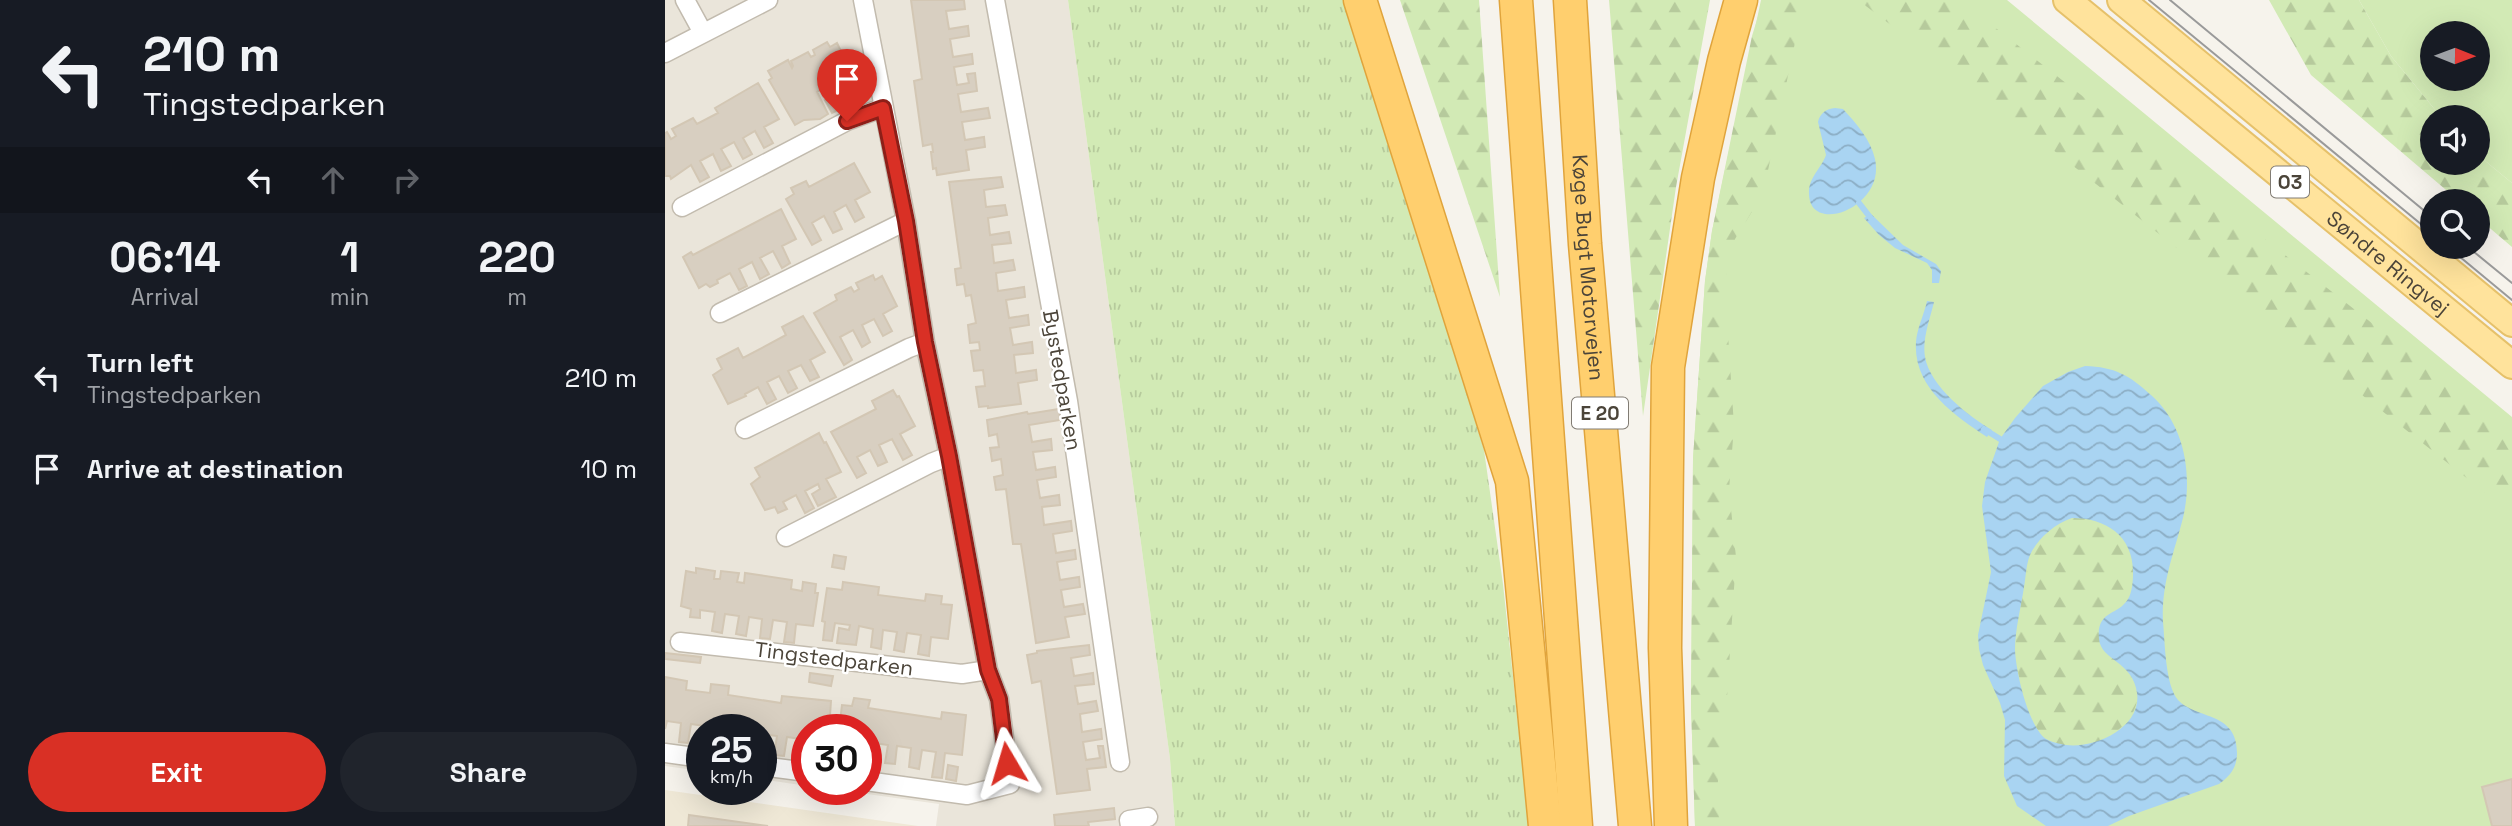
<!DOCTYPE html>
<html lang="en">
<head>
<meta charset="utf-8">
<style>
	:root { --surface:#171b24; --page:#20242c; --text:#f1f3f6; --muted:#9ea1a6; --accent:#d93025 }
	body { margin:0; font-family:"Space Grotesk",sans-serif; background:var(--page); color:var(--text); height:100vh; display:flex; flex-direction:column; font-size:26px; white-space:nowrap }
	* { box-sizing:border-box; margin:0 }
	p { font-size:23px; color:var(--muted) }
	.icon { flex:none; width:38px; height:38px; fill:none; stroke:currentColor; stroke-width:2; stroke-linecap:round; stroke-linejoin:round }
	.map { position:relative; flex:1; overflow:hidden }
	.side { display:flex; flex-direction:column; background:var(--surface); width:665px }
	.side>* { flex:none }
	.guide { background:#171b24; color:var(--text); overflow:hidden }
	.needle { width:46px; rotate:91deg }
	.controls { position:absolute; left:1755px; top:21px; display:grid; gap:14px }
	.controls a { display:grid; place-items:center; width:70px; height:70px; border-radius:50%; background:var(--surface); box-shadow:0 7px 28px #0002; font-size:35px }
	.speed { position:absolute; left:21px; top:714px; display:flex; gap:14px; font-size:35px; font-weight:700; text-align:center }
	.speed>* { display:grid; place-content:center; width:91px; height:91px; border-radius:50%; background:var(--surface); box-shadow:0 7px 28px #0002; line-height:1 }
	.speed small { font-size:18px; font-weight:400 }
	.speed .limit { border:10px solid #d22; background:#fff; color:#111 }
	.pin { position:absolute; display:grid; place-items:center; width:60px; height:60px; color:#fff; margin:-72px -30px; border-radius:50% 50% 50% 0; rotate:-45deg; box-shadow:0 0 7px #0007 }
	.pin .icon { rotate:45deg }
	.me { position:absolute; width:77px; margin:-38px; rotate:353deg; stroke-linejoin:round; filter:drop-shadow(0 0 5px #0008) }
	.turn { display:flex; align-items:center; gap:24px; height:147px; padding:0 28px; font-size:32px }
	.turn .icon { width:91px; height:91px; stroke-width:2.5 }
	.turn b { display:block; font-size:49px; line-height:60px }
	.lanes { display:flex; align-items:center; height:66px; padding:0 28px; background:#0003; justify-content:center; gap:35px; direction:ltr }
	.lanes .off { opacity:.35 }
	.eta { display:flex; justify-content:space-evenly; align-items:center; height:119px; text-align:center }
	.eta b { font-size:42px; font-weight:700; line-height:49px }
	.cta { display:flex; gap:14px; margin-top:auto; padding:14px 28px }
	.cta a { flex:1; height:80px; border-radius:42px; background:var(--accent); color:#fff; font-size:28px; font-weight:700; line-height:80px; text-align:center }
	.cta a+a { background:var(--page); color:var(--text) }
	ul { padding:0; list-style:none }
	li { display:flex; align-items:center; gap:21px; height:91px; padding:0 28px }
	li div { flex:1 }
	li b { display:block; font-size:26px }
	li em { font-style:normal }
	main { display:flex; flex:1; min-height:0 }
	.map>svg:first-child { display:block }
	.residential { fill:#eae5da }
	.education { fill:#efe8d6 }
	.grass { fill:#d2eab5; fill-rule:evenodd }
	.forest { fill:url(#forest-firs) }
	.park { fill:url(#park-tufts) }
	.water { fill:url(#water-waves); fill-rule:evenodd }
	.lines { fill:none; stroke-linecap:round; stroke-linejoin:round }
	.stream { stroke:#a9d4f2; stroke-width:6 }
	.building { fill:#d8cfc1; stroke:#d3c7b4; stroke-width:2 }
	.street-casing { stroke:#c2bbae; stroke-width:21 }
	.primary-casing { stroke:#e6c16a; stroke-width:30 }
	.highway-casing { stroke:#e0a43c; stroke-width:35 }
	.street { stroke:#fff; stroke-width:18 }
	.primary { stroke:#ffe39c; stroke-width:26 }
	.highway { stroke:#ffcf6e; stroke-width:32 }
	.tram { stroke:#9a9a9a; stroke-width:2 }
	.route-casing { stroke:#8d1f18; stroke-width:18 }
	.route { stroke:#d93025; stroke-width:12 }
	.labels { text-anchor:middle; stroke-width:5; stroke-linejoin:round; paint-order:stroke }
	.shield { fill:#fff; stroke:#817c74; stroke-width:2 }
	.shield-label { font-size:19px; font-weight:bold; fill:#4b4439 }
	.street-label { font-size:21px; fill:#4b4439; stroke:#fff }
</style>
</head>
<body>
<main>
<section class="side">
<div class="guide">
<div class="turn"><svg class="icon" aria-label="left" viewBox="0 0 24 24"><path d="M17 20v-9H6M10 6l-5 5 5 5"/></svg><div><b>210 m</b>Tingstedparken</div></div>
<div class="lanes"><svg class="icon" aria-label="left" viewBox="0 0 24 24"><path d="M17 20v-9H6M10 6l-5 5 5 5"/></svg><svg class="icon off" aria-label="ahead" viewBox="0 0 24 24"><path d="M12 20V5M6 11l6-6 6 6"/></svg><svg class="icon off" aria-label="right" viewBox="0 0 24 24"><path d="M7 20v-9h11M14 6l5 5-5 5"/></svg></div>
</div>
<div class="eta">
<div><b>06:14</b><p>Arrival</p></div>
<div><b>1</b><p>min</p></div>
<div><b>220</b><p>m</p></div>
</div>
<ul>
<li><svg class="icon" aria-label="left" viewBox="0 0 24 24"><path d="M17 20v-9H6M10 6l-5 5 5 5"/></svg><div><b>Turn left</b><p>Tingstedparken</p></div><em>210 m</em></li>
<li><svg class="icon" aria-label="arrive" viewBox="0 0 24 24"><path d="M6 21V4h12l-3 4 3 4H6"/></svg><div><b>Arrive at destination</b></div><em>10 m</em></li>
</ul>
<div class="cta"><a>Exit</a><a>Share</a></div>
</section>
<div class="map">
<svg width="1847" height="826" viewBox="0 0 1847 826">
	<defs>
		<pattern id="forest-firs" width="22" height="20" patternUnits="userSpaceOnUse" patternTransform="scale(1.75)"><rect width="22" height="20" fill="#d2eab5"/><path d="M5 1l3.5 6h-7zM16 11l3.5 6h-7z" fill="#b6ca9c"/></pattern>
		<pattern id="park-tufts" width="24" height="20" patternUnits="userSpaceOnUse" patternTransform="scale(1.75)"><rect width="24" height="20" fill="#d2eab5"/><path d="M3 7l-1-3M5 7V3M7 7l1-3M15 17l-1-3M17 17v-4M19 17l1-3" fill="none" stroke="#b6ca9c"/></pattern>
		<pattern id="water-waves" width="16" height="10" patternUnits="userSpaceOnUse" patternTransform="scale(1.75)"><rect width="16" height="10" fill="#a9d4f2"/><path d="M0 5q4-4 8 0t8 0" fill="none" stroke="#8caec5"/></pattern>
	</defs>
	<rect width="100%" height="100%" fill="#f6f3ec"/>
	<path class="residential" d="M0,0H403L505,759L510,826H271L274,804L166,789H201V730H142V786L96,779V730H37V771L0,766Z"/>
	<path class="education" d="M0,790L253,826H0Z"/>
	<path class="grass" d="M1096,0H1342L1847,417V826H1030L1026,705L1028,459L1040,281L1047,231Z
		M1694,0H1847V183L1813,155V117H1776L1726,56ZM1768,33H1813V79H1768Z"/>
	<path class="forest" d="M735,0H814L835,297Z
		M944,0H1045L1011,187L978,416Z
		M1098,0H1139L1098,194L1070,239L1057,291L1063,334L1069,426L1064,490L1071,557L1062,698L1052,790L1055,826H1030L1026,705L1028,459L1040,281L1047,231L1087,36Z
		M1193,0H1295L1847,433V514L1339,111Z
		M1604,0H1694L1726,56L1776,117H1768V163H1813V155L1847,183V247L1813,218V201H1794L1646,75Z
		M1407,518C1425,518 1445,522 1458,537C1470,552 1473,585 1462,601C1457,607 1450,609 1443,613L1436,647C1445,657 1460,663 1467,675C1493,722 1419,763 1382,740C1363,728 1351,672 1351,651C1350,634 1354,615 1357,598C1364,560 1365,533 1407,518Z"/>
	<path class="park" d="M403,0H683L819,450L838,584L864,826H510L505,759Z"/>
	<path class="water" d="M1170,108L1178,109C1191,123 1206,140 1210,159C1221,207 1145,236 1144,194C1143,178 1156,169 1161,155L1153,122C1155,113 1161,109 1170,108Z
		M1206,214L1238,245L1271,264L1276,271L1274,283H1267V270L1262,263L1230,248L1214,235L1199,218Z
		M1262,301L1269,302C1265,319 1257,339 1260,357C1265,386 1303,416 1327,430L1322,437C1289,415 1248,387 1251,342C1252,328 1259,315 1262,301Z
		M1420,366C1450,367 1464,375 1486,395C1520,425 1528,475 1518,518C1509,553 1496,584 1498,622C1500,641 1500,685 1513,700C1532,720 1572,711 1572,753C1572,768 1565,776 1554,784L1464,816L1443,826H1381L1352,806L1339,776L1340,720L1335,703L1318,665L1314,649L1313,635L1326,572L1317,506L1320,482L1335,439L1350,418L1378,386L1403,372ZM1407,518C1441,518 1469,536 1468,574C1468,581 1467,593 1463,599C1453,616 1431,610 1434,639C1436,661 1468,661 1472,693C1477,727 1430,749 1401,745C1395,744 1386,742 1381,739C1363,726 1351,672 1350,650C1350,630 1356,607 1359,587C1361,576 1361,561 1367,551C1376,536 1390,524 1407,518Z"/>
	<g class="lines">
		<path class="stream" d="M1194,203L1208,221
			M1319,429L1335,439"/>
	</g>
	<path class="building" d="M246,0H299L300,9L281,11L284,29L303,26L304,36L285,39L288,57L307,54L308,64L289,67L292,85L304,83L302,74L310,73L312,91L293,94L296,112L323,108L325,118L297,122L300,140L319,137L320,147L301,150L304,170L272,175L271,168L268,169L266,152H268L267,144L258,146L249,81L257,79Z
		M162,42L165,47L172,43L195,91L187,96L177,78L173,81L185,104L167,113L160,100L170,96L164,85L152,92L163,114L155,119L139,120L130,125L104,80L107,78L103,71L123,60L127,68L128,66L126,61L143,52L146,57L150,55L148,50Z
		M93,83L114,119L99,127L108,143L99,148L90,131L78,138L87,154L78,159L69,142L56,149L66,166L56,171L48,154L35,161L44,177L35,182L26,165L6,179L5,176H0V133L2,132L6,139L11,136L7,129L28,118L32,124L53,113L50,108Z
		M189,163L205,192L190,200L199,217L190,222L181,205L169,212L177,229L168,233L159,216L147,223L156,240L147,245L121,199L129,194L126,188L141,181L144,187Z
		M336,177L338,187L319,190L321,207L340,205L342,215L323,218L325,235L344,232L346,243L327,245L329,263L348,260L350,270L331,273L333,291L359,287L360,297L341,300L344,318L363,315L364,325L345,328L348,345L367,342L368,353L349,355L351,373L371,370L372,380L353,383L356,404L323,408V406L314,407L311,387L320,386L318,370L309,371L306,351L315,350L314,342L305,343L303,325L311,323L306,295L301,296L299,284L292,285L290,269L296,268L284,182Z
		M116,209L131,239L117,246L125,263L117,268L108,251L95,258L104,274L95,279L87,262L74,269L82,286L74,290L65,273L52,280L53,283L45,287L41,284L34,288L18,257L26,252L28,255Z
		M208,275L210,280L217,276L232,306L218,314L227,331L218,336L209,319L197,325L205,342L197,347L188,330L175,337L187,360L179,365L149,313L172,300L170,295L186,287L189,292L194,289L191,283Z
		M138,316L160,352L145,360L154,377L145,381L136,365L123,371L132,388L123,393L114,376L102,382L111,399L102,404L93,387L80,394L81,396L63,404L48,375L57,369L52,359L73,348L78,358L121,335L117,327Z
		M228,390L232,397L234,396L250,426L235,434L247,455L238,460L227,439L214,445L222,462L213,466L205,450L192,457L201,473L192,478L166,432L211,409L207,401Z
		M394,409L395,420L364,425L367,442L386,439L387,450L368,452L371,470L390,467L391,477L372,480L375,498L394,495L395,505L377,507L379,525L406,521L407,531L388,534L391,553L410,550L411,559L392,562L395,580L414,577L415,587L396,590L399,607L418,604L420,614L400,617L404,637L371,643L356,544H348L341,489L331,490L329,477L338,475L336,459L327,461L325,448L334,447L332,434L324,436L322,420L362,412L363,414Z
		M154,433L159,443L161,442L176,472L161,479L171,497L153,506L147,494L155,489L153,484L140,491L149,508L140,513L131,495L118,502L122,509L113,513L110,507L100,510L86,484L95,477L90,468Z
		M169,555L181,557L179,569L167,567Z
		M31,568L50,571L49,579H55L56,571L74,573L72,582L79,583L80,573L127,580L126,589L137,591L138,582L151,584L150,593H153L148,626L131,624L129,643L119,642L122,622L108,620L105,639L95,638L97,619L84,617L81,636L71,634L74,616L60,614L57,633L47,631L50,612L35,610V618L25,617L26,609L16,606L21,571L31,573Z
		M178,582L214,587L213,595L260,601L261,594L277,596L276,604L287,605L283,639L266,637L264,656L253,654L256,635L242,633L239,652L229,650L232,632L218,630L216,649L206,647L208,629L194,626L191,645L172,643L174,628L184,630L185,625L170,623L167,641L158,640L160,622L157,621L162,588L177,590Z
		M424,645L425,655L406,658L409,676L428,673L429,684L410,686L413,704L431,701L433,711L415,714L417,732L436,729L437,739L418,742L421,760L435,758L433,746H438L441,767L422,769L425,790L392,794L376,681L367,683L362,655L372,653V651Z
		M0,653L36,657L35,663L0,659Z
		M145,673L168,676L166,686L144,682Z
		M0,677L22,681L21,690L45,693L46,684L64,686L63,695L116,703L117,696L166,701L164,730H142V759L133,758L136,739L122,737L119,756L109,755L112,736L96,734V730L50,727V730H40V726L26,724L23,743L14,742L16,723L2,721L0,729Z
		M189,698L205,700L203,708L276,719L277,712L301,715L297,755L280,753L277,778L267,777L271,752L257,750L254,769L244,767L246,748L232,746L230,764L220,763L223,745L209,743L206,762L201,761V730H174L177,705L187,706Z
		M283,765L293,767L291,781L281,779Z
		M1847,779V826H1827L1817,787Z
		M449,808L450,819L423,822L424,826H390L389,815Z
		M24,815L103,826H23Z"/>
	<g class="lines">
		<defs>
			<path id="street" d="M20,0L38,33
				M198,0L241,221L260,342L284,456L323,670L334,699L345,784L302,795L201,781
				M330,0L403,401L455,762
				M0,53L103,0
				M17,207L182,121L217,108
				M55,313L241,221
				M80,429L244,348L260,342
				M121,537L266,463L284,456
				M15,642L297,674L323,670
				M0,753L37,758
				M96,766L142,772
				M465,826L464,820L483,817"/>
			<g id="primary">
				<path id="s1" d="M1402,0L1847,365"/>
				<path d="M1456,0L1847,323"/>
			</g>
			<g id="highway">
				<path d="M695,0L847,481L880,826"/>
				<path d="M851,0L911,826"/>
				<path id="s2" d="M905,0L920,244L970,826"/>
				<path d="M1006,826L1000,648L1003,367L1033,178L1059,61L1076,0"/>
			</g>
		</defs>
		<use href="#street" class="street-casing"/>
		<use href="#primary" class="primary-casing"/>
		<use href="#highway" class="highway-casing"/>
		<use href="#street" class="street"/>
		<use href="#primary" class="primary"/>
		<use href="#highway" class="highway"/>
		<path class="tram" d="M1484,0L1768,234
			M1505,0L1768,218
			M1783,247L1847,300
			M1803,247L1847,283"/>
	</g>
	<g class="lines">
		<defs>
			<path id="route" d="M182,121L218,108L241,221L260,342L284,456L323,670L334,699L342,763"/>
		</defs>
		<use href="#route" class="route-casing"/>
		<use href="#route" class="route"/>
	</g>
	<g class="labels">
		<g class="shield">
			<rect x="1606" y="166.5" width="38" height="31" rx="5"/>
			<rect x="907" y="397.5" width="56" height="31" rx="5"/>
		</g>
		<g class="shield-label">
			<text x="1625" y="189">O3</text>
			<text x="935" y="420">E 20</text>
		</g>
		<g class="street-label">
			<text dy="7" stroke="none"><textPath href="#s1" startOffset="415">Søndre Ringvej</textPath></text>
			<text dy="7" stroke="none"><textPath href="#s2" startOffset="268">Køge Bugt Motorvejen</textPath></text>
			<text transform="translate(397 380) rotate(80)" y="7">Bystedparken</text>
			<text transform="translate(169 659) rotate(7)" y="7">Tingstedparken</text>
		</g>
	</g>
</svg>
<div class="controls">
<a><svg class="needle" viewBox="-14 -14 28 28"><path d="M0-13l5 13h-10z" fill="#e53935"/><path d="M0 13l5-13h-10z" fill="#9ea1a6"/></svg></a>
<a><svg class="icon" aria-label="sound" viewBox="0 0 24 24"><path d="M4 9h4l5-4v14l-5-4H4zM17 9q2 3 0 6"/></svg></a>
<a><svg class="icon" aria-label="search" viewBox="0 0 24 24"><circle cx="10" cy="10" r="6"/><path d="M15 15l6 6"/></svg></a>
</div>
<div class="speed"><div>25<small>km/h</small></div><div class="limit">30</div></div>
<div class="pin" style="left:182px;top:121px;background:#d93025"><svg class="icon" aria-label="arrive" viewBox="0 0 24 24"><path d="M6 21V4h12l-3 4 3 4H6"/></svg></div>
<svg class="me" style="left:342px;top:763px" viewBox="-20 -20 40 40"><path d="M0-17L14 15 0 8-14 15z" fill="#d93025" stroke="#fff" stroke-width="4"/></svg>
</div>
</main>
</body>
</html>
